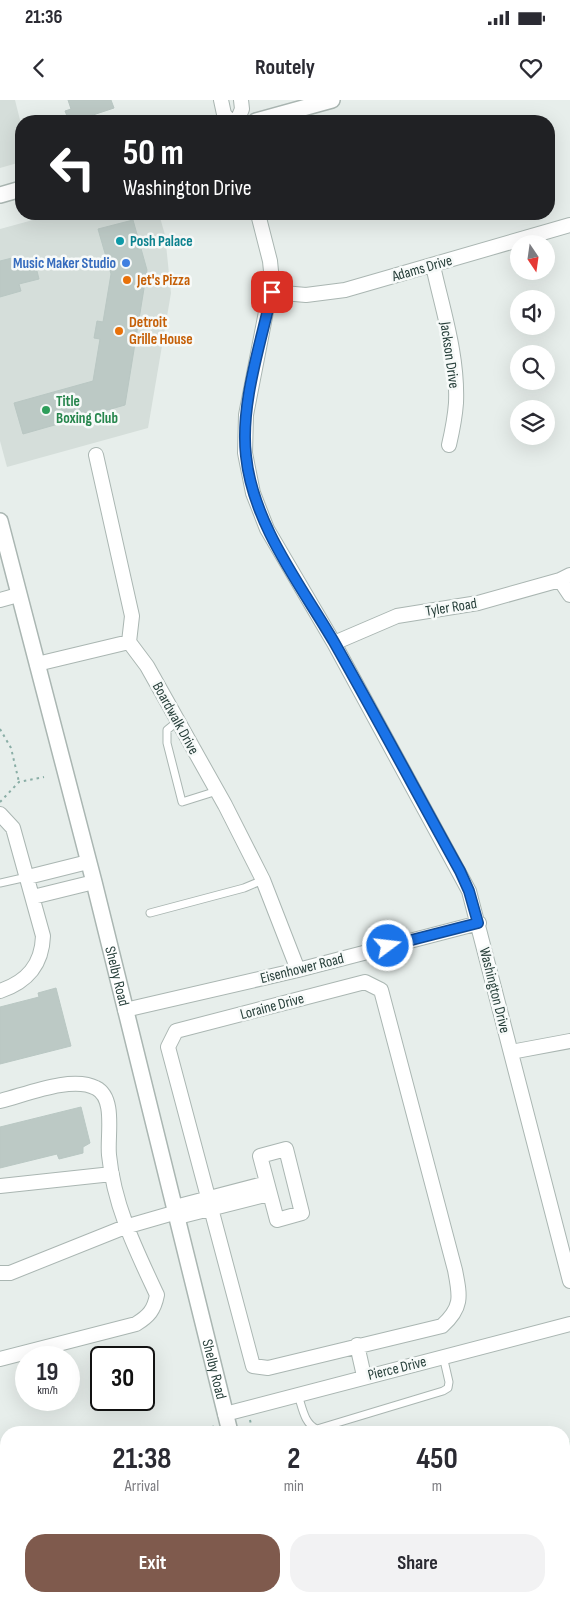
<!DOCTYPE html>
<html lang="en">
<head>
<meta charset="utf-8">
<style>
	:root { --surface:#fff; --page:#f2f2f3; --text:#2b2b33; --muted:#7c7c81; --accent:#7f5a4d }
	body { margin:0; font-family:"Sofia Sans Condensed",sans-serif; background:var(--page); color:var(--text); height:100vh; display:flex; flex-direction:column; font-size:19px; white-space:nowrap }
	* { box-sizing:border-box; margin:0 }
	p { font-size:16px; color:var(--muted) }
	.icon { flex:none; width:28px; height:28px; fill:none; stroke:currentColor; stroke-width:2; stroke-linecap:round; stroke-linejoin:round }
	.map { position:relative; flex:1; overflow:hidden }
	.sheet { position:absolute; left:0px; top:1326px; width:570px; height:176px; display:flex; flex-direction:column; background:var(--surface); border-radius:20px 20px 0 0; box-shadow:0 5px 20px #0002 }
	.sheet>* { flex:none }
	.top-card { position:absolute; left:15px; top:15px; width:540px; height:105px; border-radius:20px; box-shadow:0 5px 20px #0002; background:#202124; color:#fff; overflow:hidden }
	.needle { width:32px; rotate:167deg }
	.buttons { position:absolute; left:510px; top:135px; display:grid; gap:10px }
	.buttons a { display:grid; place-items:center; width:45px; height:45px; border-radius:50%; background:var(--surface); box-shadow:0 5px 20px #0002; font-size:25px }
	.speed { position:absolute; left:15px; top:1246px; display:flex; gap:10px; font-size:25px; font-weight:700; text-align:center }
	.speed>* { display:grid; place-content:center; width:65px; height:65px; border-radius:50%; background:var(--surface); box-shadow:0 5px 20px #0002; line-height:1 }
	.speed small { font-size:12px; font-weight:400 }
	.speed .limit { border:2px solid #111; border-radius:8px; background:#fff; color:#111 }
	.pin { position:absolute; display:grid; place-items:center; width:42px; height:42px; color:#fff; margin:-21px; border-radius:10px; box-shadow:0 2px 8px #0006 }
	.me { position:absolute; width:55px; margin:-28px; rotate:75deg; stroke-linejoin:round; filter:drop-shadow(0 0 4px #0008) }
	.turn { display:flex; align-items:center; gap:18px; height:105px; padding:0 25px; font-size:22px }
	.turn .icon { width:65px; height:65px; stroke-width:2.5 }
	.turn b { display:block; font-size:35px; line-height:42px }
	.eta { display:flex; justify-content:space-evenly; align-items:center; height:85px; text-align:center }
	.eta b { font-size:30px; font-weight:700; line-height:35px }
	.cta { display:flex; gap:10px; margin-top:auto; padding:10px 25px }
	.cta a { flex:1; height:58px; border-radius:20px; background:var(--accent); color:#fff; font-size:20px; font-weight:700; line-height:58px; text-align:center }
	.cta a+a { background:var(--page); color:var(--text) }
	.status { display:flex; justify-content:space-between; align-items:center; height:35px; padding:0 25px; background:var(--surface); direction:ltr }
	.status svg { height:14px; fill:currentColor }
	header { display:flex; justify-content:space-between; align-items:center; height:65px; padding:0 25px; background:var(--surface); font-size:22px; font-weight:700 }
	.map>svg:first-child { display:block }
	.built { fill:#d5deda }
	.green { fill:#c2ddcb }
	.building { fill:#bcc9c5; stroke:#b9c7c3 }
	.lines { fill:none; stroke-linecap:round; stroke-linejoin:round }
	.service-casing { stroke:#aab6b2; stroke-width:9 }
	.minor-casing { stroke:#aab6b2; stroke-width:16 }
	.tertiary-casing { stroke:#aab6b2; stroke-width:18 }
	.path { stroke:#8aaea6; stroke-width:2; stroke-dasharray:2.5 4; stroke-linecap:butt }
	.service { stroke:#fff; stroke-width:7 }
	.minor { stroke:#fff; stroke-width:14 }
	.tertiary { stroke:#fff; stroke-width:15 }
	.route-casing { stroke:#114b97; stroke-width:12 }
	.route { stroke:#1a73e8; stroke-width:9 }
	.culture-dot { fill:#0f9aa8; stroke:#f7faf9; stroke-width:2 }
	.shop-dot { fill:#3f7fe0; stroke:#f7faf9; stroke-width:2 }
	.food-dot { fill:#e8710a; stroke:#f7faf9; stroke-width:2 }
	.leisure-dot { fill:#2e9e5b; stroke:#f7faf9; stroke-width:2 }
	.labels { text-anchor:middle; stroke-width:5; stroke-linejoin:round; paint-order:stroke }
	.culture-label { font-size:15px; font-weight:bold; fill:#0d838f; stroke:#f7faf9; text-anchor:start }
	.shop-label { font-size:15px; font-weight:bold; fill:#366cbe; stroke:#f7faf9; text-anchor:end }
	.street-label { font-size:15px; fill:#273f3a; stroke:#f7faf9 }
	.food-label { font-size:15px; font-weight:bold; fill:#c56008; stroke:#f7faf9; text-anchor:start }
	.leisure-label { font-size:15px; font-weight:bold; fill:#27864d; stroke:#f7faf9; text-anchor:start }
</style>
</head>
<body>
<div class="status"><b>21:36</b><svg viewBox="0 0 49 12"><path d="M0 12V9h3v3zM5 12V6h3v6zM10 12V3h3v9zM15 12V0h3v12zM26 1h20v11H26zM47 4h2v5h-2z"/></svg></div>
<header><svg class="icon" aria-label="back" viewBox="0 0 24 24"><path d="M15 5l-7 7 7 7"/></svg>Routely<svg class="icon" aria-label="heart" viewBox="0 0 24 24"><path d="M12 20l-8-8c-3-5 5-10 8-4 3-6 11-1 8 4z"/></svg></header>
<div class="map">
<svg width="570" height="1502" viewBox="0 0 570 1502">
	<rect width="100%" height="100%" fill="#e7eeeb"/>
	<path class="built" d="M0,0H15L21,24V62L0,68Z
		M55,114H159L165,135L171,193L148,328L7,367L0,341V129Z"/>
	<path class="green" d="M570,1341V1502H139L157,1496H564V1342Z"/>
	<path class="building" d="M68,0H111L114,8L84,18L85,21H69L65,11L71,9Z
		M133,120L147,170L125,305L23,334L14,303L93,281L100,239L94,238L97,221L103,222L111,174L98,129Z
		M12,158L15,168L35,163L39,179L19,184L21,191L0,197V161Z
		M56,888L71,946L0,964V907L39,897L38,893Z
		M81,1007L90,1043L83,1047V1053L59,1059L57,1054L0,1068V1027Z"/>
	<g class="lines">
		<defs>
			<path id="service" d="M178,621L167,630V643L182,702L217,691
				M0,783L27,777
				M150,813L244,788L263,780
				M298,1295C302,1306 304,1324 317,1329L443,1291L448,1288L449,1282L443,1256"/>
			<path id="minor" d="M221,0L224,14L230,21
				M237,21L242,9L241,0
				M258,114L270,161L272,181L246,315L245,353L253,393L267,429L334,543L469,791L570,1181
				M433,166C443,211 458,256 456,303C455,317 452,332 449,345
				M272,192L306,195L345,190L570,125
				M96,355L132,516L129,542L147,566L225,705L263,780L298,870
				M560,480L570,495
				M0,500L18,495
				M334,543L397,516L478,503L560,480L570,475
				M37,564L129,542
				M0,714L13,728L43,836C42,865 27,882 0,891
				M28,777L88,762
				M33,797L94,782
				M365,882L381,890L455,1170C460,1196 463,1207 442,1226L268,1268L253,1266L168,947L176,931Z
				M125,910L298,870L479,823
				M511,952L570,941
				M0,1001C25,995 72,975 96,988C116,998 107,1036 109,1055C114,1106 136,1150 157,1195C154,1210 149,1216 136,1224L0,1259
				M286,1049L302,1113L277,1120L260,1056Z
				M0,1086L112,1074
				M175,1107L267,1083
				M178,1117L269,1094
				M0,1173H10L125,1127L177,1112
				M357,1245L364,1276
				M225,1314L570,1224"/>
			<g id="tertiary">
				<path d="M256,21L332,0"/>
				<path d="M0,95L21,89"/>
				<path id="s1" d="M0,421L94,782L230,1332"/>
				<path d="M273,1496L274,1502"/>
			</g>
		</defs>
		<use href="#service" class="service-casing"/>
		<use href="#minor" class="minor-casing"/>
		<use href="#tertiary" class="tertiary-casing"/>
		<path class="path" d="M0,629L11,648L19,682
			M0,702L19,682L44,677
			M250,1320L253,1332
			M207,1332L215,1325
			M0,1450L6,1448
			M295,1496L297,1502"/>
		<use href="#service" class="service"/>
		<use href="#minor" class="minor"/>
		<use href="#tertiary" class="tertiary"/>
	</g>
	<g class="lines">
		<defs>
			<path id="route" d="M272,192C261,243 240,304 246,356C253,424 300,484 334,542C377,618 418,695 460,771L469,791L478,823L388,846"/>
		</defs>
		<use href="#route" class="route-casing"/>
		<use href="#route" class="route"/>
	</g>
	<circle class="culture-dot" cx="120" cy="141" r="5"/>
	<circle class="shop-dot" cx="126" cy="163" r="5"/>
	<g class="food-dot">
		<circle cx="127" cy="180" r="5"/>
		<circle cx="119" cy="231" r="5"/>
	</g>
	<circle class="leisure-dot" cx="46" cy="310" r="5"/>
	<g class="labels">
		<g class="culture-label">
			<text x="130" y="146">Posh Palace</text>
		</g>
		<g class="shop-label">
			<text x="116" y="168">Music Maker Studio</text>
		</g>
		<g class="street-label">
			<text transform="translate(422 168) rotate(-16)" y="5">Adams Drive</text>
			<text transform="translate(450 255) rotate(82)" y="5">Jackson Drive</text>
			<text transform="translate(451 507) rotate(-9)" y="5">Tyler Road</text>
			<text transform="translate(176 618) rotate(61)" y="5">Boardwalk Drive</text>
			<text transform="translate(302 868) rotate(-14)" y="5">Eisenhower Road</text>
			<text dy="5" stroke="none"><textPath href="#s1" startOffset="470">Shelby Road</textPath></text>
			<text transform="translate(495 890) rotate(76)" y="5">Washington Drive</text>
			<text transform="translate(272 906) rotate(-15)" y="5">Loraine Drive</text>
			<text transform="translate(397 1268) rotate(-14)" y="5">Pierce Drive</text>
			<text dy="5" stroke="none"><textPath href="#s1" startOffset="875">Shelby Road</textPath></text>
		</g>
		<g class="food-label">
			<text x="137" y="185">Jet's Pizza</text>
			<text x="129" y="227">Detroit<tspan x="129" dy="17">Grille House</tspan></text>
		</g>
		<g class="leisure-label">
			<text x="56" y="306">Title<tspan x="56" dy="17">Boxing Club</tspan></text>
		</g>
	</g>
</svg>
<div class="buttons">
<a><svg class="needle" viewBox="-14 -14 28 28"><path d="M0-13l5 13h-10z" fill="#e53935"/><path d="M0 13l5-13h-10z" fill="#7c7c81"/></svg></a>
<a><svg class="icon" aria-label="sound" viewBox="0 0 24 24"><path d="M4 9h4l5-4v14l-5-4H4zM17 9q2 3 0 6"/></svg></a>
<a><svg class="icon" aria-label="search" viewBox="0 0 24 24"><circle cx="10" cy="10" r="6"/><path d="M15 15l6 6"/></svg></a>
<a><svg class="icon" aria-label="layers" viewBox="0 0 24 24"><path d="M12 4l9 5-9 5-9-5zM3 14l9 5 9-5"/></svg></a>
</div>
<div class="speed"><div>19<small>km/h</small></div><div class="limit">30</div></div>
<div class="pin" style="left:272px;top:192px;background:#d93025"><svg class="icon" aria-label="arrive" viewBox="0 0 24 24"><path d="M6 21V4h12l-3 4 3 4H6"/></svg></div>
<svg class="me" style="left:388px;top:846px" viewBox="-20 -20 40 40"><circle r="17" fill="#1a73e8" stroke="#fff" stroke-width="3"/><path d="M0-11L8 9 0 5-8 9z" fill="#fff"/></svg>
<div class="top-card">
<div class="turn"><svg class="icon" aria-label="left" viewBox="0 0 24 24"><path d="M17 20v-9H6M10 6l-5 5 5 5"/></svg><div><b>50 m</b>Washington Drive</div></div>
</div>
<section class="sheet">
<div class="eta">
<div><b>21:38</b><p>Arrival</p></div>
<div><b>2</b><p>min</p></div>
<div><b>450</b><p>m</p></div>
</div>
<div class="cta"><a>Exit</a><a>Share</a></div>
</section>
</div>
</body>
</html>
